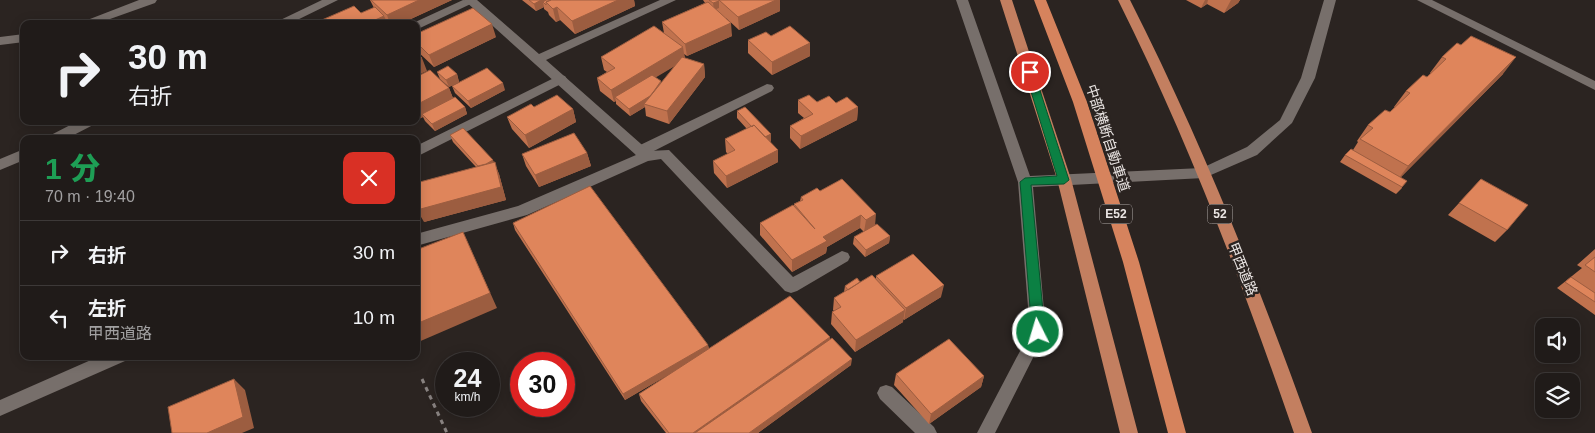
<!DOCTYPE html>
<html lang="ja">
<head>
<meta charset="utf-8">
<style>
	:root { --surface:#201b19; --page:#282422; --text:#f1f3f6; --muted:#a2a1a2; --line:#3d3938 }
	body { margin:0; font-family:Arial,"Noto Sans JP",sans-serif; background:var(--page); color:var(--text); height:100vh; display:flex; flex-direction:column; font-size:19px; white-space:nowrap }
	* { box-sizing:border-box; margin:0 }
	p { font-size:16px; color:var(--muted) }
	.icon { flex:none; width:28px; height:28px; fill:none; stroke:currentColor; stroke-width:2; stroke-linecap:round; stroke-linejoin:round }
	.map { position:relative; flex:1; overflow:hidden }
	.sheet { position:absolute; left:20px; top:135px; width:400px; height:225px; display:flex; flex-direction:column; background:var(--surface); border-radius:10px; box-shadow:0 2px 12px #0003,0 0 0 1px var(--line) }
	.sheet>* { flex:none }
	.hud { position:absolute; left:20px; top:20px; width:400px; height:105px; border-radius:10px; box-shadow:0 2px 12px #0003,0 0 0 1px var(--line); background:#201b19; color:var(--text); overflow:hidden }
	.tools { position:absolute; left:1535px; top:318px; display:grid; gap:10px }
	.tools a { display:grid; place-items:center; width:45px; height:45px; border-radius:10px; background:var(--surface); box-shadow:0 2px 12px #0003,0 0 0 1px var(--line); font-size:25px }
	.speed { position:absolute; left:435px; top:352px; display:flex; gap:10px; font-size:25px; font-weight:700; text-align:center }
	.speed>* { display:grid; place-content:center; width:65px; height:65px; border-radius:50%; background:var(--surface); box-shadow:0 2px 12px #0003,0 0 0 1px var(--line); line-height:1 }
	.speed small { font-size:12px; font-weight:400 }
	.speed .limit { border:8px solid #d22; background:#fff; color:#111 }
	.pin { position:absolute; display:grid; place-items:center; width:42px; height:42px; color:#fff; margin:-21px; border:2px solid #fff; border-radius:50%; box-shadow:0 1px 5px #0007 }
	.me { position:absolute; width:55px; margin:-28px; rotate:355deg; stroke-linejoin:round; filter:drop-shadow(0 0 4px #0008) }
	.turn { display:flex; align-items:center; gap:18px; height:105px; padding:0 25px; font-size:22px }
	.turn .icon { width:65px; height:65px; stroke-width:2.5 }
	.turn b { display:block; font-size:35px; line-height:42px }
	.round { display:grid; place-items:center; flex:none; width:52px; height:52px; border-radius:10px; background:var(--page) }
	.summary { display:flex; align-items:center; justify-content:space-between; height:85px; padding:0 25px }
	h1 { font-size:30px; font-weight:800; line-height:38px; color:#1e9e55 }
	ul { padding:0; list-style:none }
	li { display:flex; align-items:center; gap:15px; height:65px; padding:0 25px; border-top:1px solid var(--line) }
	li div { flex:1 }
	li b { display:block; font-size:19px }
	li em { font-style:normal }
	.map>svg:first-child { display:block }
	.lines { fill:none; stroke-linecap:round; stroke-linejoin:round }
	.path { stroke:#888280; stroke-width:3; stroke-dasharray:4.5 4.5; stroke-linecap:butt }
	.service { fill:#776f6b; fill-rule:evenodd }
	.minor { fill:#776f6b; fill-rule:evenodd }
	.trunk { fill:#c37f60; fill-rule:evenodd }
	.motorway { fill:#d6835d; fill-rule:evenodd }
	.wall { fill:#c0724e; fill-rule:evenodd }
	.shaded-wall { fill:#9c5d40 }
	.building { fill:#df855b; stroke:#9c5d40 }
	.route { fill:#0b8043; stroke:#07532c }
	.labels { text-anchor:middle; stroke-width:5; stroke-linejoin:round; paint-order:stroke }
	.shield { fill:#2b2421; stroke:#b1aba9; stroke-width:1 }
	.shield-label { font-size:12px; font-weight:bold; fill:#eae5e3 }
	.street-label { font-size:14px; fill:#eae5e3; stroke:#2b2421 }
</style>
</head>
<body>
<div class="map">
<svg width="1595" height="433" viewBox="0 0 1595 433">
	<rect width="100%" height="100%" fill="#2b2421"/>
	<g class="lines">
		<path class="path" d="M422,379L447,433"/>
		<path class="service" d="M322,0H338L289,24H272Z
			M463,0L477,1L420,28L416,29V24H411Z
			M560,75L565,76L567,79L565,82L416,157V146Z
			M767,84L772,85L774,88L772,91L646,155H636L634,151L636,147Z
			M78,121H97L95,124L66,139H47L49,136Z
			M24,149V160L0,170V159Z
			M886,385L892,387L934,427L937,433H915L880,399L877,393L880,387Z"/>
		<path class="minor" d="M139,0H157L155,3L96,24H77Z
			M464,0H477L539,54L660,0H676L546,60L649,151L669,150L793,277L842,251L848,253L850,257L848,261L797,291L791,293L785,291L661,159L648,161L527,215L416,246V234L518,206L636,155Z
			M956,0H968L1030,176L1202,168L1247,147L1280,120L1301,78L1324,0H1336L1315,78L1292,123L1257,155L1204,178L1033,187L1046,332L995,433H977L1030,332L1018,182Z
			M1417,0H1432L1595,81V90Z
			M24,34V42L0,45V37Z
			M100,356H127L125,361L0,416V400Z"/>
		<path class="trunk" d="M1000,0H1012L1071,179L1138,433H1120L1057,179Z
			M1118,0H1130C1201,140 1259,285 1312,433H1294C1243,285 1188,140 1118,0Z"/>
		<path class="motorway" d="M1034,0H1046L1087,102L1139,262L1186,433H1168L1123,262L1073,102Z"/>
	</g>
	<path class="wall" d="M370,0H452L400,24H388L387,23L315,24L361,13L374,8Z
		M522,0H634L635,6L575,34L560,20L556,22L549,15L548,12L544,9V7L536,11Z
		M703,0H780V11L739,30L726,18L732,36L687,56L684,54L685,58L704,64L705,77L669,124L646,116L645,107L630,116L616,104V101L614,102L600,91L597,78L607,72L604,70L601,57L664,33L662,22L705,3ZM676,65L661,83L655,77Z
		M1186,0H1240L1238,3L1224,13L1207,4L1201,8Z
		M416,34L496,37L434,67L416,50Z
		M771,36L810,56L772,75L748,53V40Z
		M1442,57L1503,74L1401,177L1402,188L1396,194L1340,162L1345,155L1353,150L1358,142L1357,141L1368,125L1390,112L1395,107H1394L1406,91L1427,77L1431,74L1430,73Z
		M437,72L457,74L459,82L449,87L440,79Z
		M416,77L449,88L453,98L465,107L467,114L435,131L425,121L423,117L416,120Z
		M452,86L505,90L471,108L455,93Z
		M798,100L817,102L836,103L858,107L857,120L800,149L790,138V126L804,118L798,113Z
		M534,107L573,109L576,122L529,148L512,129L507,117Z
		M737,111L771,141L770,142L778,162L727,188L714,173L713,161L728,154L726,152L725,139L747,129L737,118Z
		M450,135L494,162L499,174L506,200L424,222L476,167L453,142Z
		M587,153L591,166L539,187L526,166L522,154Z
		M842,179L875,225L890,236L889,243L865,257L853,244L854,237L864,232L860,228L827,247L826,253L792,272L760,235V223L794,206V204L800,201L801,197L820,191Z
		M1481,179L1507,230L1495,242L1448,215Z
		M513,223L708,345L709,349L830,337V339L851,365L758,433H666L641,401L639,394L678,369L625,400L515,230Z
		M1595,249V315L1557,288L1582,268L1577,265Z
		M876,276L941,297L904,320L903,319V322L855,352L831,324L832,312L834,311L833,310L834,298L844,292L845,286L876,279Z
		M896,374L984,376L981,387L929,424L894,385Z"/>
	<path class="shaded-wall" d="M419,0H452L400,24H390L387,15Z
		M541,0H557L546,2H543L544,7L536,11L534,4Z
		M618,0H634L635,6L575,34L572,21Z
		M776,0H780V11L739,30L738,17Z
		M1205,0H1208L1207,4L1201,8Z
		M1231,0H1240L1238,3L1224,13Z
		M719,1V8L714,10L713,3Z
		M557,7L560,20L556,22L553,9Z
		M384,16L388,24H366Z
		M731,23L732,36L687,56L685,44Z
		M492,24L496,37L434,67L429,55Z
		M810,43V56L772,75V62Z
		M683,47L685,60L618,100L615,97L616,101L614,102L611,90Z
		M1516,57L1503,74L1396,182L1408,166Z
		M422,58L427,71L416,76V61Z
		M704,64L705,77L669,124L667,111Z
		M457,74L459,82L449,87L446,80Z
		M661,81L662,88L644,104L645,107L630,116L629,109Z
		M503,83L505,90L471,108L468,101Z
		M449,88L454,101L422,114L423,117L416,120V105Z
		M465,107L467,114L435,131L432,124Z
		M858,107L857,120L800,149L801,136Z
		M573,109L576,122L529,148L525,135Z
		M406,121H414L408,125Z
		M771,134V141L763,145V138Z
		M778,150V162L727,188L726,176Z
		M587,153L591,166L539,187L535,175Z
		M493,160L499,174L506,200L424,222L417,210L480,168Z
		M876,214L875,226L864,232L866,220Z
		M861,215L860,228L827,247L826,253L792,272V260L823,237Z
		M463,232L497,308L416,343V324Z
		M890,236L889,243L865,257L866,250Z
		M944,285L941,297L904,320L906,308Z
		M905,310L903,322L855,352L856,340Z
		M830,337V343L702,433H693Z
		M708,345L709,351L625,400L623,394Z
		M852,359L851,365L758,433H749Z
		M984,376L981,387L929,424L931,414Z
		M234,379L245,390L254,428L242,433H207Z"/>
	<path class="building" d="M371,0H419L387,15Z
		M529,0H541L534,4Z
		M546,0H551L546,2V5L543,2Z
		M551,0H618L572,21L557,7L553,9L546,2Z
		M709,0H719V1L713,3Z
		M719,0H776L738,17Z
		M708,2L731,23L685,44L662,22Z
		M354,6L361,13L375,7L384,16L366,24H316L315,23Z
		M473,8L492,24L429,55L416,42V34Z
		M654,26L683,47L611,90L597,78L615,68L601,57Z
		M790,26L810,43L772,62L748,40L766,32L771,36Z
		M1471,36L1516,57L1408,166L1360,139L1373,128L1368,125L1385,110L1390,112L1410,93L1406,91L1423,75L1427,77L1446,59L1442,57L1457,43L1461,45Z
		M416,53L422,58L416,61Z
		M682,57L704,64L667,111L644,104Z
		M448,66L457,74L446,80L437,72Z
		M487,68L503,83L468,101L452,86Z
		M430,70L449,88L416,105V77Z
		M652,75L661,81L654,91L650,96L629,109L615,97Z
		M557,95L573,109L525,135L507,117L531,104L534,107Z
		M809,95L817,102L829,96L836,103L847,97L858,107L801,136L790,126L813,114L798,100Z
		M455,97L465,107L432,124L422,114Z
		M745,107L771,134L765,137L754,125L752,127L737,111Z
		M754,125L778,150L726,176L713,161L735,150L725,139Z
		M463,128L493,160L486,164L478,166L450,135Z
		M574,133L587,153L535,175L522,154Z
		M1351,149L1407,181L1402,187L1345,155Z
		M495,162L501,187L417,210L416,203V183Z
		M842,179L876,214L866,220L861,215L823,237L827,241L792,260L760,223L793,205L815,229L794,204L803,200L801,197L817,188L820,191Z
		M1481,179L1528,205L1507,230L1459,203Z
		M590,186L708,345L623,394L513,223Z
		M877,224L890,236L866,250L854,237Z
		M463,232L490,293L416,324V250Z
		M913,254L944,285L906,308L876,276Z
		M1595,257V272L1585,265Z
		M872,275L905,310L856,340L832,312L841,307L834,298Z
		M1571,277L1595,293V302L1565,282Z
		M857,278L860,282L848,290L845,286Z
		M790,296L830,337L693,433H669L639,394Z
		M832,338L852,359L749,433H695Z
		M949,339L984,376L931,414L896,374Z
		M234,379L243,417L207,433H172L168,407Z"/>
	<path class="route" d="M1026,69H1033L1034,72L1069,180L1064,184L1031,185L1045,332L1038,337L1032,332L1020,182L1025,178L1057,176L1025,72Z"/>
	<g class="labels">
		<g class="shield">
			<rect x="1100" y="204.5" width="32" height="19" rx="4"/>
			<rect x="1207.5" y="204.5" width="25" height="19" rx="4"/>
		</g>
		<g class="shield-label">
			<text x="1116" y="218">E52</text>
			<text x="1220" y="218">52</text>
		</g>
		<g class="street-label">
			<text transform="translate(1108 138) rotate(72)" y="5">中部横断自動車道</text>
			<text transform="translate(1243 269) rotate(68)" y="5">甲西道路</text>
		</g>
	</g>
</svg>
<div class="tools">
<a><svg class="icon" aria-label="sound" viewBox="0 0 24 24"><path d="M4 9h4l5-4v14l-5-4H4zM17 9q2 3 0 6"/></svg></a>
<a><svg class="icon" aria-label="layers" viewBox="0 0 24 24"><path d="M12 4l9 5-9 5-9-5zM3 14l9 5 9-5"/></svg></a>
</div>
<div class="speed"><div>24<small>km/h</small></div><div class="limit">30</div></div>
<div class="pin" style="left:1030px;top:72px;background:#d93025"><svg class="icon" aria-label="arrive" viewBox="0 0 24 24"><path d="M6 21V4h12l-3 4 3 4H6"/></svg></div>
<svg class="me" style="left:1038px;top:332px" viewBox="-20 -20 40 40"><circle r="17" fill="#0b8043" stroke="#fff" stroke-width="3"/><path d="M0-11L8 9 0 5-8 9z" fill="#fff"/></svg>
<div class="hud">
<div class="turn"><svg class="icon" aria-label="right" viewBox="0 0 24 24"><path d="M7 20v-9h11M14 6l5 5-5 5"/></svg><div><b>30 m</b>右折</div></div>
</div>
<section class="sheet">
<div class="summary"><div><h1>1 分</h1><p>70 m · 19:40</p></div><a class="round" style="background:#d93025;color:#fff"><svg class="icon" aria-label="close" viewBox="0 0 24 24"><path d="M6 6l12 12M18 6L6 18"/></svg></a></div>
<ul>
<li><svg class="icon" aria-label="right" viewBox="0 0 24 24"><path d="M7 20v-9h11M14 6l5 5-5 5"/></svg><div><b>右折</b></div><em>30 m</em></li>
<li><svg class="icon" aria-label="left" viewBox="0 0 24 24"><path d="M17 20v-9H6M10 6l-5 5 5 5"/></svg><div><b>左折</b><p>甲西道路</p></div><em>10 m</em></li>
</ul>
</section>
</div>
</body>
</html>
